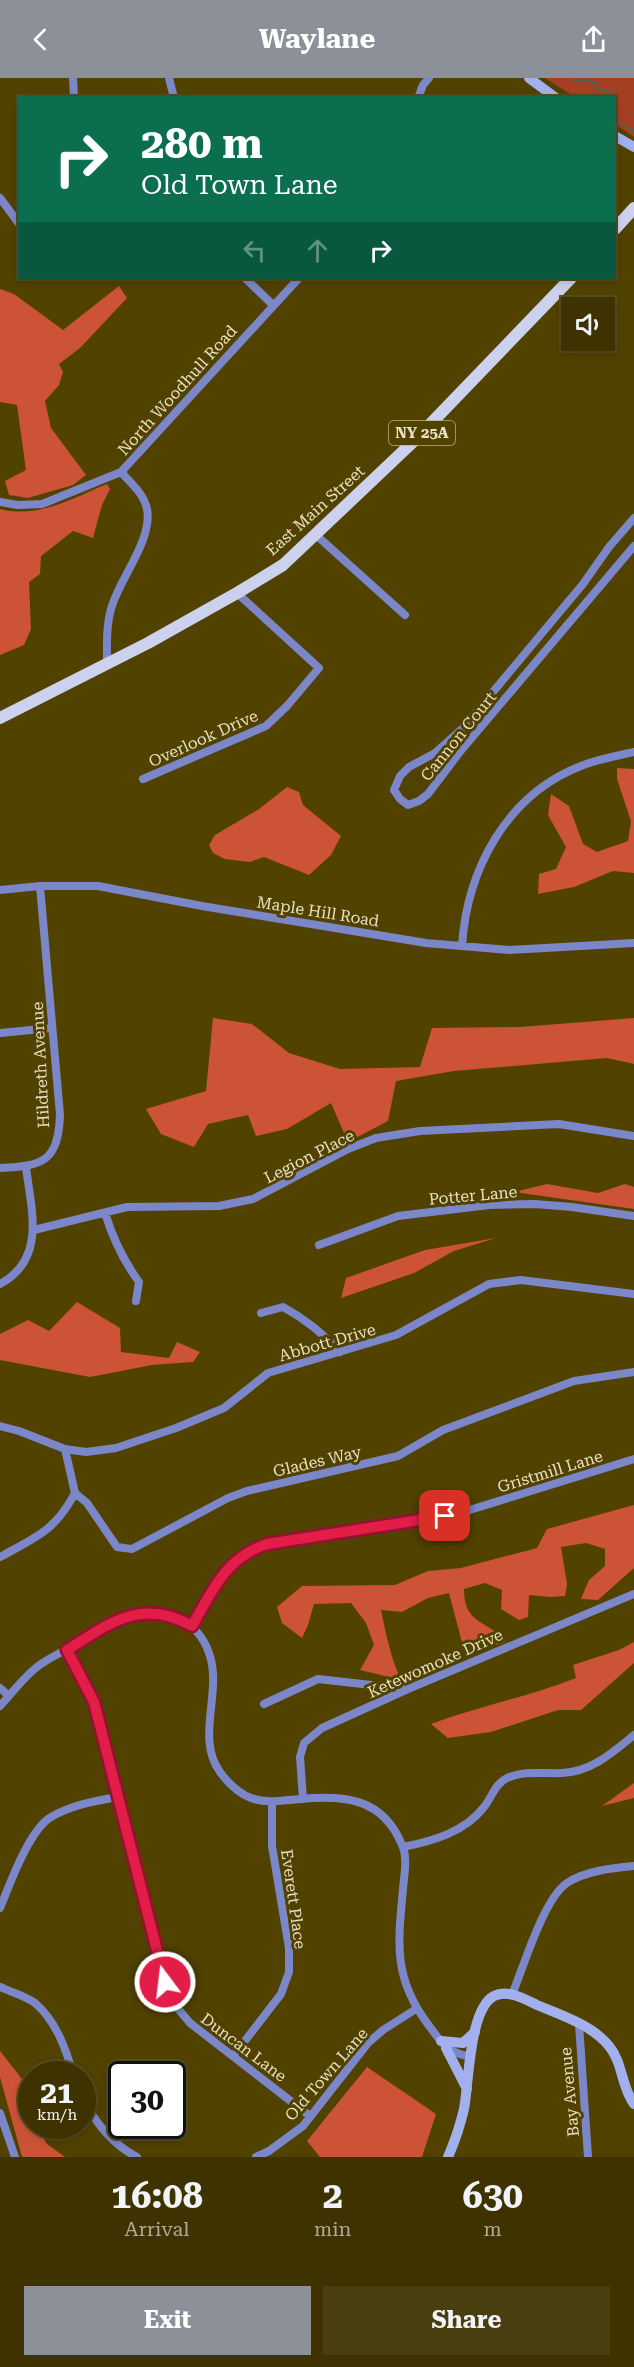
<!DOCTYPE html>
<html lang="en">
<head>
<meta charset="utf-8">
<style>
	:root { --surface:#3d3200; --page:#483e0f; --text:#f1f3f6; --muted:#adaa99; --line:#564d22; --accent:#8c9099 }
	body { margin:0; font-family:"Roboto Serif",serif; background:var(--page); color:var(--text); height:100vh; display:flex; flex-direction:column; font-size:22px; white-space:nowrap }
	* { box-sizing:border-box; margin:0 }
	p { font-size:20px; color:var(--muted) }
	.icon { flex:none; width:33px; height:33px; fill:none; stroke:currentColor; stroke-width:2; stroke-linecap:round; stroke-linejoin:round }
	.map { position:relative; height:2079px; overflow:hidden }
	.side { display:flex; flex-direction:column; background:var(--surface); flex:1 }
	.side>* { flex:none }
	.banner { position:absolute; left:18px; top:18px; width:598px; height:183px; border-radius:0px; box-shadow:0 3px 9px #0003,0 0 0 2px var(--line); background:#0b6e4f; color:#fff; overflow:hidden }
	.buttons { position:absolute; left:561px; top:219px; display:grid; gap:12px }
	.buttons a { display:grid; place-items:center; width:54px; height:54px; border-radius:0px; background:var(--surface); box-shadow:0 3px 9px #0003,0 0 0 2px var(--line); font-size:30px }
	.speed { position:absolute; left:18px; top:1983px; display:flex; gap:12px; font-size:30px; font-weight:700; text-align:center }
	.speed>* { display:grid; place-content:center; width:78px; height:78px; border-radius:50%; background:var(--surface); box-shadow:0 3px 9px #0003,0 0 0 2px var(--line); line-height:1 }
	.speed small { font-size:15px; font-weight:400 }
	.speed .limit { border:3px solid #111; border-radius:9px; background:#fff; color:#111 }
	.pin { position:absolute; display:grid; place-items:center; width:51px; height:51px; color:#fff; margin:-26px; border-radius:12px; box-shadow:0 3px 9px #0006 }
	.me { position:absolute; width:66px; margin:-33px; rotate:345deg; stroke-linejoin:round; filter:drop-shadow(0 0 4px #0008) }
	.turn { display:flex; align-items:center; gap:21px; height:126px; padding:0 24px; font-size:27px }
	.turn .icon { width:78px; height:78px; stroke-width:2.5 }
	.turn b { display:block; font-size:42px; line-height:51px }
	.lanes { display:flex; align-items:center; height:57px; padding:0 24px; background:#0003; justify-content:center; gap:30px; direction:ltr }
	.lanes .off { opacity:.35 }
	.eta { display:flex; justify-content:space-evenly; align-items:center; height:102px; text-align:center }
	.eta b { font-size:36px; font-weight:700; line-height:42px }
	.primary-button { display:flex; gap:12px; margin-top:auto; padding:12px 24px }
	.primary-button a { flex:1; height:69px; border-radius:0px; background:var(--accent); color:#fff; font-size:24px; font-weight:700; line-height:69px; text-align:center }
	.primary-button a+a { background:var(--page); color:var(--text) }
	header { display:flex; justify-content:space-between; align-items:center; height:78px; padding:0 24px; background:var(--accent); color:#fff; font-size:27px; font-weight:700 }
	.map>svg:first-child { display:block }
	.green { fill:#a63e24 }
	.forest { fill:#cc5335 }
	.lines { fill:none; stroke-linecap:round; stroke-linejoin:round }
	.stream { stroke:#4b684f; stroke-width:2 }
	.street { stroke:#7b87c8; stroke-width:8 }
	.secondary { stroke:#a3b0ee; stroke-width:10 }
	.primary { stroke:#ccd2ed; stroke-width:12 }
	.route-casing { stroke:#92132f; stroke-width:15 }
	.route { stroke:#e11d48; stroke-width:10 }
	.labels { text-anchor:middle; stroke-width:6; stroke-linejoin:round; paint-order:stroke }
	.shield { fill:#514200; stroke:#bbb188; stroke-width:1.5 }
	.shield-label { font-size:15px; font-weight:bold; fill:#e8e0c3 }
	.street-label { font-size:16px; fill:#e8e0c3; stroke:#514200 }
</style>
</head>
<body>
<header><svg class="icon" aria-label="back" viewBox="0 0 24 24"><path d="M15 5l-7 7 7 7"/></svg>Waylane<svg class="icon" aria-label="share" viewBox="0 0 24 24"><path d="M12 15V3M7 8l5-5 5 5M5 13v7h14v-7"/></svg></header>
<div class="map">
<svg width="634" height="2079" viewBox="0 0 634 2079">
	<rect width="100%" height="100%" fill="#514200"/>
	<path class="green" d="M545,0H634V59L615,46V20L575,19Z"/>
	<path class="forest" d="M119,208L127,220L80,270L59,286L63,294L59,307L45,323L51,350L86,397L73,407L28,420L9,417L5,403L26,392L17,327L0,324V211L14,216L63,252Z
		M107,406L110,411L102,427L93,460L73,453L41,478L40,496L29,504L31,551L24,567L0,577V431C37,441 74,420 107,406Z
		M617,690L634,691V795L613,793L574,809L538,816L539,796L556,791L566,769L548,737L551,716L569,728L583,766L597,774L628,763L631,743L617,701Z
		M287,709L299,714L303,727L341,758L331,777L309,797L264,779L250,784L225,781L213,775L209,767L215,757L259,731Z
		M213,940L252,946L289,975L340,991L420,989L432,950L520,949L634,940V986L607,980L454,993L396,1003L388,1043L348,1064L331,1025L287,1051L256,1058L248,1037L208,1046L194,1069L161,1056L146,1031L206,1013Z
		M547,1106L598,1115L625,1106L634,1109V1131L514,1114Z
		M496,1160L454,1173L414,1195L341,1220L346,1200L425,1172Z
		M77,1224L120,1250L121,1274L169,1280L177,1264L200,1274L193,1284L152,1287L90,1299L0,1282V1256L28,1242L49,1253Z
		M634,1427V1490L598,1522L581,1521L589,1502L605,1488V1471L586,1465L561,1469L567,1506L565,1518L550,1519L529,1517L528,1539L519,1542L501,1531L502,1512L485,1505L464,1511C464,1548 487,1540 505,1564L478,1573L464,1572L449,1515L428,1520L402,1534L381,1532C386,1555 390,1578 400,1599L393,1600L360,1592L374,1567L366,1545L351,1525L314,1526L308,1547L302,1560L282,1545L277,1529L302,1508L395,1507L428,1493L461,1490L537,1470L547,1451Z
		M634,1564V1585L581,1632H558L491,1654L448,1660L431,1646C479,1628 528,1619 576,1600L573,1587L619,1572Z
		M634,1705V1720L602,1728Z
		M0,1973L22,2001L32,2048H36L47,2066L65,2079H22L0,1999Z
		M367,1989L436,2036L422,2079H320L307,2063Z"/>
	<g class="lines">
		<path class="stream" d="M573,2L595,4L596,10L611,14L610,20
			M615,42L634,54"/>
		<path class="street" d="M73,0L74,20
			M169,0L174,20
			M418,20L423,7L429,0
			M0,120L20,147
			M245,200L273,227
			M0,424L18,427L42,426L121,394L299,200
			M634,440L609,469L583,506L462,651L435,675L409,689L400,698L394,712L400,721L408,727L419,723L428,716L459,675L634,468
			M316,457L405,537
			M107,587C107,568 106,549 111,531C119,501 153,462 147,431C144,416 131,405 121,394
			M143,701L266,648L287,628L319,590L237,515
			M0,812L40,808H98L202,828L426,865L509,872L634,865
			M462,868C467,792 506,717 581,688C598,681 616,678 634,674
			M0,955L52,950
			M0,1090C43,1088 58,1084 60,1037L40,808
			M105,1135C113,1161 123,1182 139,1204L136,1223
			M34,1152L127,1129L219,1128L253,1121L348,1071L376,1060L420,1053L559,1046L634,1058
			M319,1167L398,1138L489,1127L535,1126L572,1129L634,1138
			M0,1206C47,1181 31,1131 26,1089
			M261,1235L283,1229C305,1241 323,1255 340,1274
			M0,1348L19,1353L65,1371L86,1374L116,1370L176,1350L224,1330L268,1295L396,1257L489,1206L521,1202L634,1216
			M65,1371L75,1415L87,1425L117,1469L132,1471L228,1420L247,1413L398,1378L443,1352L574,1303L634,1294
			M0,1479C36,1459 55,1453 75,1415
			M192,1548C216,1507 228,1475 278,1463L460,1435L634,1381
			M67,1572L94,1624L165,1904L174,1926L190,1945L310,2038
			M0,1610L9,1618
			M264,1626L318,1601L407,1611
			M0,1628C13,1614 26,1596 41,1586C51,1579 62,1574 73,1568C92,1557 111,1543 133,1537C165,1527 198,1543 209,1575C223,1613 195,1660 220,1694C228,1705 238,1715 251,1720C267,1726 284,1722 300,1721C345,1717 383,1720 402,1767C408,1779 404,1798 403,1811C398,1865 393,1899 427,1945C441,1964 446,1974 471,1979
			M303,1721L300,1679L304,1665L322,1650L408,1611L634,1516
			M403,1769C433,1763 465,1754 484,1729C492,1719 495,1706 507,1700C525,1692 543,1696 562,1695C591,1694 612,1675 634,1657
			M0,1830C10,1806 29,1752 51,1739C72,1727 95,1723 117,1719
			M0,1909C11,1914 26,1918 35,1925C56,1943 66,1971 73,1996
			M512,1917C523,1890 544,1820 567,1805C585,1793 612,1790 634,1788
			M579,1946L588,2079
			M234,1977L281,1916L289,1894V1870L272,1768V1724
			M82,2019C94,2043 113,2067 137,2079
			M0,2035L15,2079
			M256,2079L269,2073L303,2048L368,1965L383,1952L416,1931"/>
		<path class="secondary" d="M529,0L556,20
			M615,58L634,69
			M441,1963L463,1965L475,1954
			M446,1970L467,2011
			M448,2079C455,2063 460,2048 464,2031C469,2005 469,1931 494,1918C507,1911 525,1921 537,1927C561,1937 592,1947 609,1968C623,1985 621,2008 634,2026"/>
		<path class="primary" d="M615,151L634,130
			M0,640L148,565L237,515L283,487L415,362L571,200"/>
	</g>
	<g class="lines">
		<defs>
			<path id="route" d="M165,1904L94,1624L67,1572C110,1545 142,1519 192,1548C213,1512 225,1480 267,1466L445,1438"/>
		</defs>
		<use href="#route" class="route-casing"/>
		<use href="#route" class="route"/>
	</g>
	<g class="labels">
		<rect class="shield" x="389" y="343" width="66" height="24" rx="4.5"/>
		<g class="shield-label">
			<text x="422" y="360">NY 25A</text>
		</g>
		<g class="street-label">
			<text transform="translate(177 312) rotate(-48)" y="6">North Woodhull Road</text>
			<text transform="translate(315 432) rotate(-42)" y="6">East Main Street</text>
			<text transform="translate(458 658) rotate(-51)" y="6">Cannon Court</text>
			<text transform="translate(203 660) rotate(-24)" y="6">Overlook Drive</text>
			<text transform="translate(318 833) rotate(9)" y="6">Maple Hill Road</text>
			<text transform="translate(40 987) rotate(-93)" y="6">Hildreth Avenue</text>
			<text transform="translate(309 1078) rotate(-27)" y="6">Legion Place</text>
			<text transform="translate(473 1117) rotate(-5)" y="6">Potter Lane</text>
			<text transform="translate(327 1264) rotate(-16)" y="6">Abbott Drive</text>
			<text transform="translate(317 1383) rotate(-13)" y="6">Glades Way</text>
			<text transform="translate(550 1393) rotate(-17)" y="6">Gristmill Lane</text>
			<text transform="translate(435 1585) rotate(-24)" y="6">Ketewomoke Drive</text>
			<text transform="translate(294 1821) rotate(82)" y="6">Everett Place</text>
			<text transform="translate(244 1969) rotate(37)" y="6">Duncan Lane</text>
			<text transform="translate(326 1996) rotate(-49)" y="6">Old Town Lane</text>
			<text transform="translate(569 2014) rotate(-95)" y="6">Bay Avenue</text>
		</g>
	</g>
</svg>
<div class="buttons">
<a><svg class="icon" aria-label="sound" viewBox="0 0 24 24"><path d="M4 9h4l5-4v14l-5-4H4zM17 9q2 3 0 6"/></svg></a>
</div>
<div class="speed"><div>21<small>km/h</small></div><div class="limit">30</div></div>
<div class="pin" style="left:445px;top:1438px;background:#d93025"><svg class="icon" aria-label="arrive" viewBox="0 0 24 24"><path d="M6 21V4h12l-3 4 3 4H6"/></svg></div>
<svg class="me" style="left:165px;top:1904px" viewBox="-20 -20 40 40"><circle r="17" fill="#e11d48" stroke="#fff" stroke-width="3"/><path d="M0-11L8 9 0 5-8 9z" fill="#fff"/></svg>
<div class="banner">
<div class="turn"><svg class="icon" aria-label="right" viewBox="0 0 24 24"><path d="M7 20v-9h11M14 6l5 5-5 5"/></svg><div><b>280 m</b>Old Town Lane</div></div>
<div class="lanes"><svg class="icon off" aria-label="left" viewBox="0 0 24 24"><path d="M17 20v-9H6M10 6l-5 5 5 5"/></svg><svg class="icon off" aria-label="ahead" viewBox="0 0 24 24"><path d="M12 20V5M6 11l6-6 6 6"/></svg><svg class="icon" aria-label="right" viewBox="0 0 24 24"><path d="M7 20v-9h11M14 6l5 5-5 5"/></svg></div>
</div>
</div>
<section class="side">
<div class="eta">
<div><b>16:08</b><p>Arrival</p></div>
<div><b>2</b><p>min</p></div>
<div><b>630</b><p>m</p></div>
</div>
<div class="primary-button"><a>Exit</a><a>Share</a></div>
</section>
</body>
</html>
